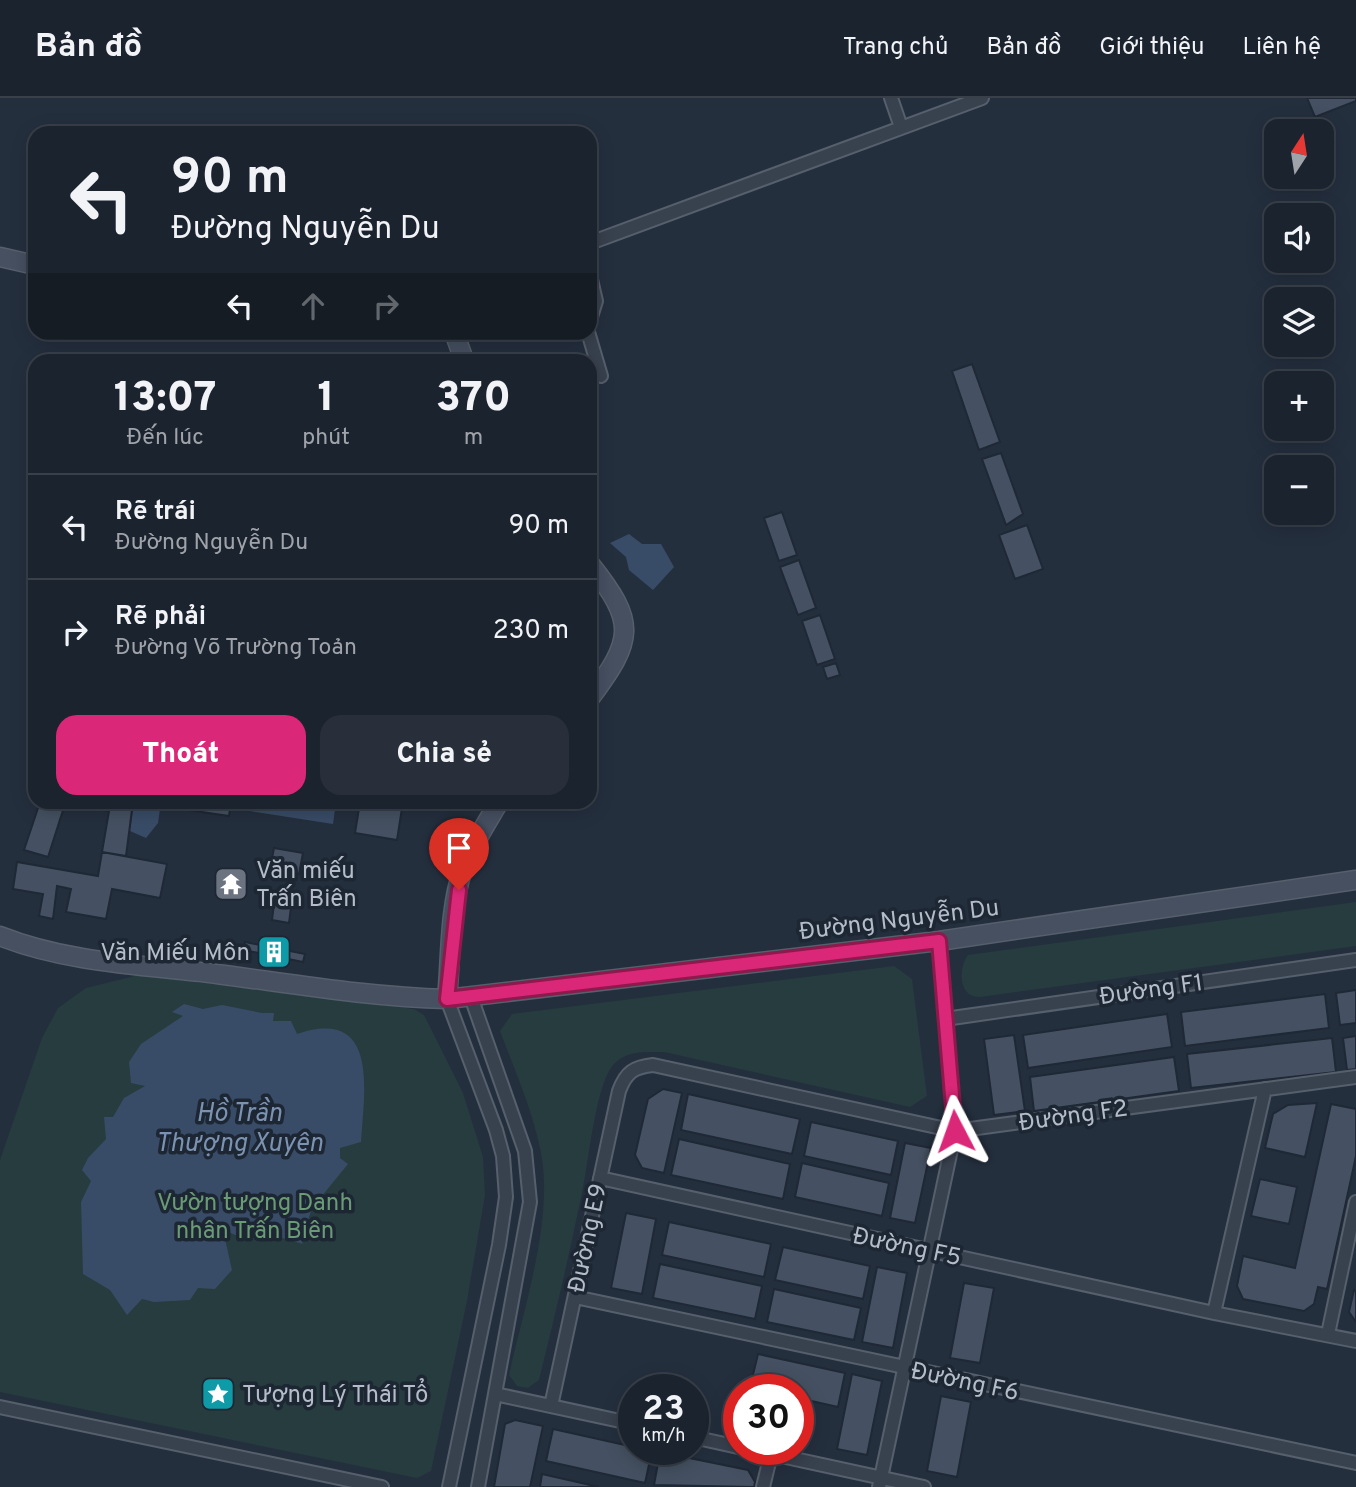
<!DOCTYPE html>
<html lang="vi">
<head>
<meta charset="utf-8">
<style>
	:root { --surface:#1b232e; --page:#282f3a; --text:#f1f3f6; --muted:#a0a4aa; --line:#39404a; --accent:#db2777 }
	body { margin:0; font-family:Overpass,sans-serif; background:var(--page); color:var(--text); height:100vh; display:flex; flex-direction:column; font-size:26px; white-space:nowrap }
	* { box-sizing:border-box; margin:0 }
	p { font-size:23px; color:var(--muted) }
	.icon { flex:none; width:38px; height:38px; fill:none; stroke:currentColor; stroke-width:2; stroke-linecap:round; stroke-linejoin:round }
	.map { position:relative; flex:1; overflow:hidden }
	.drawer { position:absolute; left:28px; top:256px; width:569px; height:455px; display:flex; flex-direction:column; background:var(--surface); border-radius:21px; box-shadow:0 4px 18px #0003,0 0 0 2px var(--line) }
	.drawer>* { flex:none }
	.guide { position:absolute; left:28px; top:28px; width:569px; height:214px; border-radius:21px; box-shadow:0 4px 18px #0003,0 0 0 2px var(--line); background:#1b232e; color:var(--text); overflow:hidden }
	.needle { width:46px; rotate:12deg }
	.controls { position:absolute; left:1264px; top:21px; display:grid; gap:14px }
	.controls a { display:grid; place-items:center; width:70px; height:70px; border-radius:14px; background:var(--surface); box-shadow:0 4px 18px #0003,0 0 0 2px var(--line); font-size:35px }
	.speed { position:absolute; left:618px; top:1276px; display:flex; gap:14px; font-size:35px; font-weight:700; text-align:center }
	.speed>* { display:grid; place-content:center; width:91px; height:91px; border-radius:50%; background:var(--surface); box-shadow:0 4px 18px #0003,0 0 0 2px var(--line); line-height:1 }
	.speed small { font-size:18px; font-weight:400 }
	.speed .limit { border:10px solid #d22; background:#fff; color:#111 }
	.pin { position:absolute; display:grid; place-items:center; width:60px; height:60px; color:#fff; margin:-72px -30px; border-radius:50% 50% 50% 0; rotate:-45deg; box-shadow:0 0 7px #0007 }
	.pin .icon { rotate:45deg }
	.me { position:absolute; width:77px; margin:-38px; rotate:356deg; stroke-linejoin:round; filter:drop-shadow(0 0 5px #0008) }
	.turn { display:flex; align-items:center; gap:24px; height:147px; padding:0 28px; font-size:32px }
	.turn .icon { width:91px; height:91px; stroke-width:2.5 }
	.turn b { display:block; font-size:49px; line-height:60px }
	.lanes { display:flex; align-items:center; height:66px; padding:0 28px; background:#0003; justify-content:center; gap:35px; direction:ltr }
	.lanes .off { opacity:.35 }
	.eta { display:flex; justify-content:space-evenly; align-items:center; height:119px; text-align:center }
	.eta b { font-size:42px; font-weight:800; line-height:49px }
	.primary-button { display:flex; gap:14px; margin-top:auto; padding:14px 28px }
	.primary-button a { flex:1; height:80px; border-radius:21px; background:var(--accent); color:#fff; font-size:28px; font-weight:800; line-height:80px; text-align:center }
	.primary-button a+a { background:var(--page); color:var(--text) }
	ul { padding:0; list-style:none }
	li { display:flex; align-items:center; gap:21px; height:105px; padding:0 28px; border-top:2px solid var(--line) }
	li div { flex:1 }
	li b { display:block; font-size:26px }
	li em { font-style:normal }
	header { display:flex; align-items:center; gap:42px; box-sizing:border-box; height:98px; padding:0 35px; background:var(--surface); border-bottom:2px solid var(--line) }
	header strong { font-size:33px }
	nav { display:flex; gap:38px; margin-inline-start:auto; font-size:24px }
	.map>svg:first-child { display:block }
	.green { fill:#263c3f }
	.water { fill:#394c67 }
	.building { fill:#455162; stroke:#1f2835; stroke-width:2 }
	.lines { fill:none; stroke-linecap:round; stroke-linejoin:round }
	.minor-casing { stroke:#565f6c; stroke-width:16 }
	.secondary-casing { stroke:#565f6c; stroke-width:21 }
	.minor { stroke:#38414e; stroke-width:12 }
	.secondary { stroke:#465061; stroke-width:18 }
	.route-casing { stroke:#8e194d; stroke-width:18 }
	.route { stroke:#db2777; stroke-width:12 }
	.labels { text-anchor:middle; stroke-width:7; stroke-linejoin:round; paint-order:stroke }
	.poi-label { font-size:24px; fill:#b4bcc9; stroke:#1d2633; text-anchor:start }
	.street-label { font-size:24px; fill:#b4bcc9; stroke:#1d2633 }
	.park-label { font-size:24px; fill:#6b9a76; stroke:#1d2633 }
	.water-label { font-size:26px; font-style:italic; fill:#7c92b1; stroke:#1d2633 }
</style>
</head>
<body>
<header>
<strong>Bản đồ</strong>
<nav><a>Trang chủ</a><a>Bản đồ</a><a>Giới thiệu</a><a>Liên hệ</a></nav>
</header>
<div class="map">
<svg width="1356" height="1389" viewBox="0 0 1356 1389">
	<rect width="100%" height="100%" fill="#242f3e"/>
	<path class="green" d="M1356,804V848L980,899C958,900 958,870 968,857Z
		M894,868L912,881L927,998L910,1009L664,954C646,954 627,952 614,966C596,985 589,1062 583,1090C570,1154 555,1218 539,1282L528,1290L517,1288L509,1277C523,1212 554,1122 541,1055C533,1013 515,973 500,933L512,916Z
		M139,877L414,911L424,917L463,995L483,1059L485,1097L467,1203L431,1373L417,1380L0,1294V1062L42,940L58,910L86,890Z"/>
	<path class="water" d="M629,436L642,446H661L674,469L653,492L629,472L626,459L610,445Z
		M134,704H161L158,725L146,740L130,733Z
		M252,704H336L333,726L250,713Z
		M184,906L203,911L222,907L262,915H274L273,923H291L297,936C380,908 364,994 361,1044L340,1050V1060L348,1066L312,1110L307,1125L295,1129L303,1146L272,1137L248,1142L223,1132L232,1172L215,1191L198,1190L190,1202L154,1204L142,1201L127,1217L110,1192L83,1176L81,1104L91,1083L82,1072L88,1060L106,1041L104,1019H113L124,1000L145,988L131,985L129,964L141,946L183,918L172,914Z"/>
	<path class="building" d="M1307,0H1356V3L1315,19Z
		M972,266L1000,344L979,352L952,273Z
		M1001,355L1023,416L1006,427L982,361Z
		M782,414L797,457L779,463L764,420Z
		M1027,427L1043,471L1015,481L999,437Z
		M799,462L816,510L798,517L780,469Z
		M820,517L835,561L817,567L802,523Z
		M836,565L840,577L827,581L823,569Z
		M40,704H133L126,758L102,754L109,713L65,706L48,759L24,752Z
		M189,704H231L229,718L188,712Z
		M360,704H403L397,742L355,735Z
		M274,750L303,755L299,776L270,771Z
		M102,754L167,766L160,800L112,791L106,821L66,814L71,791L57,788L53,821L39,818L43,796L13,791L17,764L98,778Z
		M274,806L291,809L289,825L272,822Z
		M245,844L305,856L303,864L244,852Z
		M1356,892V925L1340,927L1336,895Z
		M1325,896L1329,930L1185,948L1181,914Z
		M1167,916L1172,949L1028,970L1023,937Z
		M1014,937L1025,1013L994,1017L984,941Z
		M1356,938V971L1347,972L1343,940Z
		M1332,940L1336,974L1191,990L1187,956Z
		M1174,959L1179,993L1034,1013L1030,979Z
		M663,991L682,995L664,1075L642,1070L635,1057L648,1001Z
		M688,996L800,1021L792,1056L681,1032Z
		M1317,1005L1305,1059L1265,1050L1273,1016L1288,1007Z
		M1331,1006L1356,1011V1058L1327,1191L1318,1189L1314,1206L1304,1213L1243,1201L1237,1188L1243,1158L1295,1170Z
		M811,1024L898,1043L891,1077L804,1058Z
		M679,1041L790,1066L783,1101L671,1077Z
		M905,1045L931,1050L915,1125L890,1120Z
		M802,1065L889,1085L882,1118L795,1099Z
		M1260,1081L1297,1089L1289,1126L1251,1118Z
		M626,1115L656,1121L642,1196L611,1190Z
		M669,1124L771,1146L764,1179L662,1157Z
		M783,1149L870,1168L863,1201L775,1182Z
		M660,1166L762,1188L755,1221L653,1200Z
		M877,1169L907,1175L893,1250L862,1244Z
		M964,1185L994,1190L980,1265L950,1260Z
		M774,1191L861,1210L854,1242L767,1224Z
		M1354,1192L1356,1193V1224L1349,1214Z
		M758,1256L845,1275L838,1309L798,1300V1292L750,1289Z
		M852,1276L882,1283L867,1357L837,1351Z
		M941,1298L971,1304L957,1379L927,1373Z
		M515,1322L543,1328L530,1389H494L505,1326Z
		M553,1331L634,1349V1351L652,1353L645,1385L546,1363Z
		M660,1354L748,1372L755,1384L754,1389L654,1387Z
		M542,1376L599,1389H540Z"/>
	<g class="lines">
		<defs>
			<path id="minor" d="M891,0L901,29
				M590,145L982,0
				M590,177L596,203L590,222
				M588,234L601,278
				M471,899L525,1053L530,1104L478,1389
				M447,901L496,1032L503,1058L506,1099L499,1147L449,1389
				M945,921L1356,862
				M600,1080L1214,1215L1356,1243
				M575,1199L1356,1365
				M1214,1215L1265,991
				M1328,1236L1356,1104
				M495,1296L634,1326
				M551,1308L619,993C626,974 634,969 653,967L955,1033L1356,979
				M0,1309L382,1389
				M693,1339L738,1349
				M749,1351L924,1389
				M763,1389L771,1356
				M879,1389L955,1033L939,843"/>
			<path id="secondary" d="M0,159L35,167
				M454,234L464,262
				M590,466C637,525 634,541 590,600
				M0,838C65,864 140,867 209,875C288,885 367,899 447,901L939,843L1356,782
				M447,901C451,860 449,811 463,771C472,747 486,726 499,704"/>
		</defs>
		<use href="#minor" class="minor-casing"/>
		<use href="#secondary" class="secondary-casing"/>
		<use href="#minor" class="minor"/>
		<use href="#secondary" class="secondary"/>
	</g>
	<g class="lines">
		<defs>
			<path id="route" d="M459,792L447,901L939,843L955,1033"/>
		</defs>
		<use href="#route" class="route-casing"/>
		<use href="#route" class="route"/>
	</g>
	<defs>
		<symbol id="temple-square" viewBox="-11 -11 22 22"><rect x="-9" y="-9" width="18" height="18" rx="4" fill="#6b7280" stroke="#1d2633"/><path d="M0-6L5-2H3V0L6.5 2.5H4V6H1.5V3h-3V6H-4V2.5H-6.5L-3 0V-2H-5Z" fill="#fff"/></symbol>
		<symbol id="building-square" viewBox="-11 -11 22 22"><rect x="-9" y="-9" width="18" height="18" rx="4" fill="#0f9aa8" stroke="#1d2633"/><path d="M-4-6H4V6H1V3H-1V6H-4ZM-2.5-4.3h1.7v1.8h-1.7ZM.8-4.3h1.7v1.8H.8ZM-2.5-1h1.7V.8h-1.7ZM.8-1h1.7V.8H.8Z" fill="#fff"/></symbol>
		<symbol id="sight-square" viewBox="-11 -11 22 22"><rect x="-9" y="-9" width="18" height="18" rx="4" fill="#0f9aa8" stroke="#1d2633"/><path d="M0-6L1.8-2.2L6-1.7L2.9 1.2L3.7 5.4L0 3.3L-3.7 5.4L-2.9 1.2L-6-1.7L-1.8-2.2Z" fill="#fff"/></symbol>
	</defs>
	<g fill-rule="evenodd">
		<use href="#temple-square" x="212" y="767" width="38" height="38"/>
		<use href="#building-square" x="255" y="835" width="38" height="38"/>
		<use href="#sight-square" x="199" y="1277" width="38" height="38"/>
	</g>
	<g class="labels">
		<g class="poi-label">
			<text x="256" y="780">Văn miếu<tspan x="256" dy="28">Trấn Biên</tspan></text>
			<text x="250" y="862" text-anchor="end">Văn Miếu Môn</text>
			<text x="242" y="1304">Tượng Lý Thái Tổ</text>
		</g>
		<g class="street-label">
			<text transform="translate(899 821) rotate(-7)" y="8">Đường Nguyễn Du</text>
			<text transform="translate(1151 891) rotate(-8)" y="8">Đường F1</text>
			<text transform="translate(1073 1017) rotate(-8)" y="8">Đường F2</text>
			<text transform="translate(587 1140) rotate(-78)" y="8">Đường E9</text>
			<text transform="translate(907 1148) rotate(12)" y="8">Đường F5</text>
			<text transform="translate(965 1283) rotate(12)" y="8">Đường F6</text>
		</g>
		<g class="park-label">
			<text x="255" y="1112">Vườn tượng Danh<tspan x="255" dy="28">nhân Trấn Biên</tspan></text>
		</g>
		<g class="water-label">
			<text x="239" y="1023">Hồ Trần<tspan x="239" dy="30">Thượng Xuyên</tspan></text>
		</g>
	</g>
</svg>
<div class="controls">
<a><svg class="needle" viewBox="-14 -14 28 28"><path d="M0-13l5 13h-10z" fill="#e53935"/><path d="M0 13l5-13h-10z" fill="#a0a4aa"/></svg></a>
<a><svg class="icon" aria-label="sound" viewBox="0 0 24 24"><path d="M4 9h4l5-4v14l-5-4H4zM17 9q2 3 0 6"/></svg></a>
<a><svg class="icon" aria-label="layers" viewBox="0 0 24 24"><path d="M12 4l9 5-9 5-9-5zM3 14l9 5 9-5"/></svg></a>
<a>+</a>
<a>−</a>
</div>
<div class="speed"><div>23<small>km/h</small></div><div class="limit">30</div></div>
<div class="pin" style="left:459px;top:792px;background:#d93025"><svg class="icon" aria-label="arrive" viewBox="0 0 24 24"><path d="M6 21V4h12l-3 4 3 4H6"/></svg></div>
<svg class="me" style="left:955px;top:1033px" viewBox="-20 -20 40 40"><path d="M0-17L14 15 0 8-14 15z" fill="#db2777" stroke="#fff" stroke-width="4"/></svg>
<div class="guide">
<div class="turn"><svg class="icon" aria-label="left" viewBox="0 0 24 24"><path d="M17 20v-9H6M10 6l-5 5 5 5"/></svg><div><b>90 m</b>Đường Nguyễn Du</div></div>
<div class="lanes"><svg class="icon" aria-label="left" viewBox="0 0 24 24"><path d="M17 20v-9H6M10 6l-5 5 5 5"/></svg><svg class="icon off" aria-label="ahead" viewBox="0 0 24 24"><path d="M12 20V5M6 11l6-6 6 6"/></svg><svg class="icon off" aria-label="right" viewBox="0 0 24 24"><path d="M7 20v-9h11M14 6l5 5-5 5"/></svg></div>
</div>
<section class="drawer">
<div class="eta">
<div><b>13:07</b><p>Đến lúc</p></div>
<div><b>1</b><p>phút</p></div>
<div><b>370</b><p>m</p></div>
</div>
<ul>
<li><svg class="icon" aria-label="left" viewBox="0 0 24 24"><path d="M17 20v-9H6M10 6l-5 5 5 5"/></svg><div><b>Rẽ trái</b><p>Đường Nguyễn Du</p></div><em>90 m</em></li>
<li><svg class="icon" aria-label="right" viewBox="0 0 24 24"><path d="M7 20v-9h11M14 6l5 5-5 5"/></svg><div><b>Rẽ phải</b><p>Đường Võ Trường Toản</p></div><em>230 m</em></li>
</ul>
<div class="primary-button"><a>Thoát</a><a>Chia sẻ</a></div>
</section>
</div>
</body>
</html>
